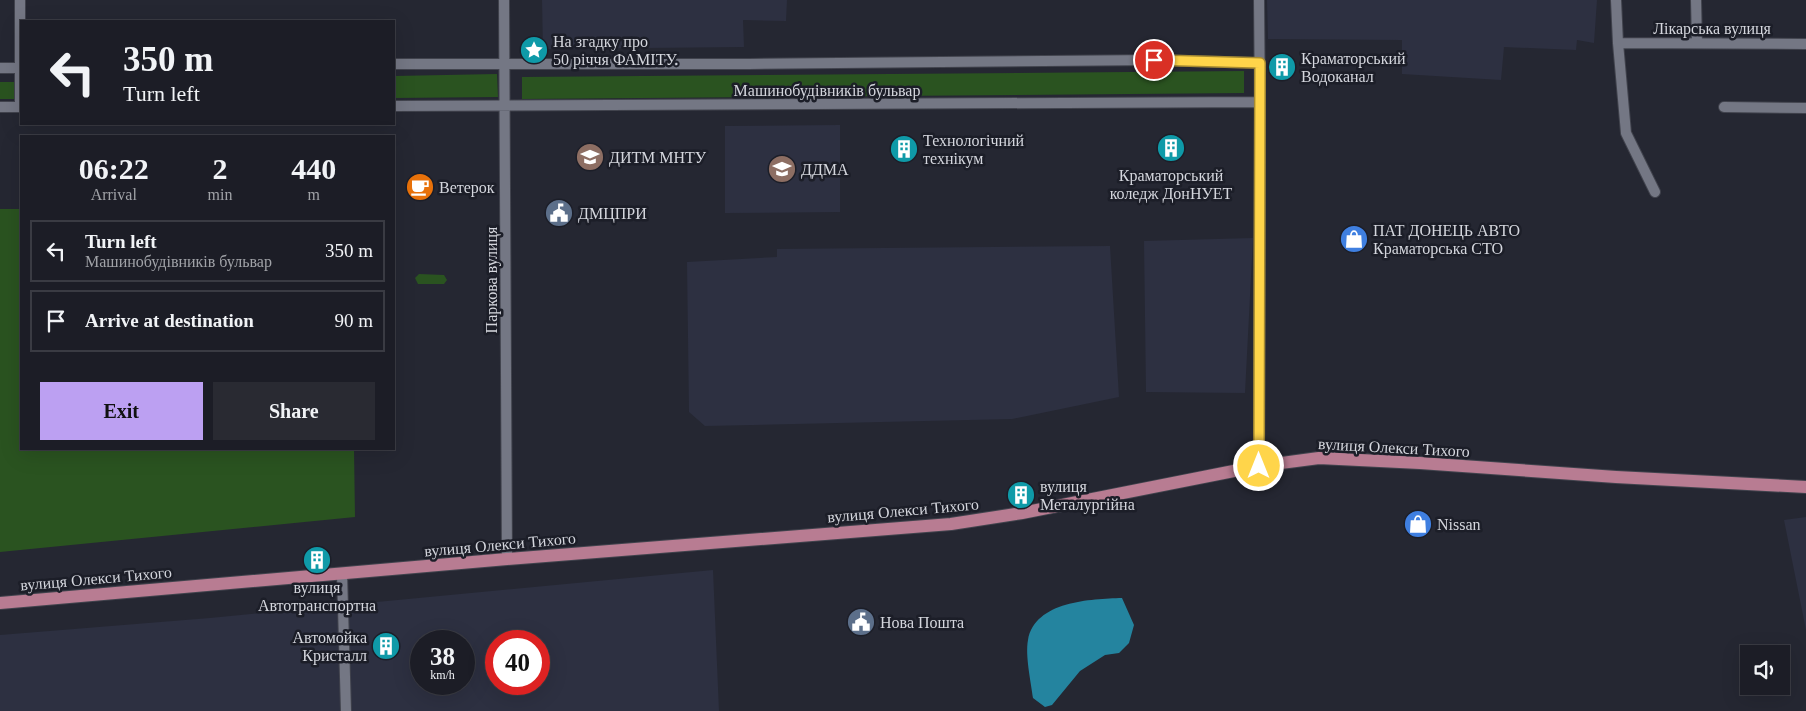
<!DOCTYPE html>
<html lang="en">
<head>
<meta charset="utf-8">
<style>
	:root { --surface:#1c1d26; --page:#292a32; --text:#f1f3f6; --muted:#a0a2a7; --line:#3a3b43; --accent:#bca0f2 }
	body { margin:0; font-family:"Times New Roman",serif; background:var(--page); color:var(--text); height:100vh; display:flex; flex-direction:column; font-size:19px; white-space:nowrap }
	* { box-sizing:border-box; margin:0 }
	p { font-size:16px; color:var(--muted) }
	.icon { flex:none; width:28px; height:28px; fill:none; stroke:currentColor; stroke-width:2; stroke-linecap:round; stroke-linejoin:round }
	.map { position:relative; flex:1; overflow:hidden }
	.sheet { position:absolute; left:20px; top:135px; width:375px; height:315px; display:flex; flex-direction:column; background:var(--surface); border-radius:0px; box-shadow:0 5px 20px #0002,0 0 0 1px var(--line) }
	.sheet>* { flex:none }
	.banner { position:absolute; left:20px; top:20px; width:375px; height:105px; border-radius:0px; box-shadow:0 5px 20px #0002,0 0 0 1px var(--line); background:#1c1d26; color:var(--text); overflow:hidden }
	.controls { position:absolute; left:1740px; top:645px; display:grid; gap:10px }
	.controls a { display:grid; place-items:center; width:50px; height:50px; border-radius:0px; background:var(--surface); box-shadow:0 5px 20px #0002,0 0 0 1px var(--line); font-size:25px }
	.speed { position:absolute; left:410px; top:630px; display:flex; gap:10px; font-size:25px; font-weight:700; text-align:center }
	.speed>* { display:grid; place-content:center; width:65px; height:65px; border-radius:50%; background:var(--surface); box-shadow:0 5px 20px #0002,0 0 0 1px var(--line); line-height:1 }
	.speed small { font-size:12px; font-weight:400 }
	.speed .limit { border:8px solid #d22; background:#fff; color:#111 }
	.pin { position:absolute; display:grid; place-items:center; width:42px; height:42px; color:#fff; margin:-21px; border:2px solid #fff; border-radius:50%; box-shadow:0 1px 5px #0007 }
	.me { position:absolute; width:55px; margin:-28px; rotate:0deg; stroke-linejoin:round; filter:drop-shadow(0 0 4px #0008) }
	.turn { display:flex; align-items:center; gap:18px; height:105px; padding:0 20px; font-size:22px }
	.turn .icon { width:65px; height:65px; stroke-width:2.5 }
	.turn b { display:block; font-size:35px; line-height:42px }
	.eta { display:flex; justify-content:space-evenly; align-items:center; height:85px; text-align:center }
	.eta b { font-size:30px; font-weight:700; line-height:35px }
	.action { display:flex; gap:10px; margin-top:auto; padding:10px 20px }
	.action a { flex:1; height:58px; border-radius:0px; background:var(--accent); color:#111; font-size:20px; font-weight:700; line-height:58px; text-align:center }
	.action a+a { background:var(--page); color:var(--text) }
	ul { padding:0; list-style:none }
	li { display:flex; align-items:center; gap:15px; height:62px; margin:0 10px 8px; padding:0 10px; border:2px solid var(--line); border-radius:0px }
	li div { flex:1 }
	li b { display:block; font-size:19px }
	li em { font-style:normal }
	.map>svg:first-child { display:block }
	.built { fill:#2d3041; fill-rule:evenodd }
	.green { fill:#2a5320 }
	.water { fill:#24849f }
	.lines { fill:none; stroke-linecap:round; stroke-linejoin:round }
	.minor-casing { stroke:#41434d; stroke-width:12 }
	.major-casing { stroke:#41434d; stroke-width:14 }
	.minor { stroke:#747784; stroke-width:10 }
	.major { stroke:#b87c92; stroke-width:12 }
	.route-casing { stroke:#a68a30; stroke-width:12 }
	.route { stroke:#ffd54a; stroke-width:9 }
	.labels { text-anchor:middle; stroke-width:5; stroke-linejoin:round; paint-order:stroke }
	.street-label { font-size:16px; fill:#d4d6dd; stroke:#1c1e28 }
	.poi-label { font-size:16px; fill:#d4d6dd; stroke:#1c1e28; text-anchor:start }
</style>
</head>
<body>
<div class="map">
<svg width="1806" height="711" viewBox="0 0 1806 711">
	<rect width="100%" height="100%" fill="#252732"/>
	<path class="built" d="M542,0H787L786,21L743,20L744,47L543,49Z
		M1267,0H1597L1594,43L1577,40L1576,50L1504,47L1501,80L1402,74V40L1268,39Z
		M840,125V212L725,213V126Z
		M1253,238L1245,393L1146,392L1144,241Z
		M1110,246L1119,397L1012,419L705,426L689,412L687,262L777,257V249Z
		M1806,517V630L1784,520Z
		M713,570L719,711H0V635L210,618ZM421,641H464V684H421ZM496,641H539V684H496Z"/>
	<path class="green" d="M1244,71V93L522,99V77Z
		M497,74L498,97L394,98V76Z
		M0,82H15V99H0Z
		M0,209H21V449H354L355,517L0,552Z
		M419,274L444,275L447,280L444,284H418L415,278Z"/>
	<path class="water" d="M1122,598L1134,625L1129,643L1119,653L1105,655L1080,671L1052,705L1045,707L1033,698C1031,682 1025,655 1028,640C1035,601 1091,599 1122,598Z"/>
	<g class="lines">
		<defs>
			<path id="minor" d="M504,0L507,559
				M1259,0L1260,113L1259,466
				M1616,0L1618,43L1626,133L1655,192
				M1696,0L1697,43
				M1618,43L1806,44
				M394,64H749L1154,60L1260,63
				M0,68H21
				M394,106L1260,102
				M0,107H21
				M20,107V0
				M1724,107L1806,108
				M342,574L346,711"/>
			<path id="major" d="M0,603L507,559L951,524L1022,513L1259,466L1319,458L1420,463L1616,477L1806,487"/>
		</defs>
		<use href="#minor" class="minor-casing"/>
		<use href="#major" class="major-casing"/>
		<use href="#minor" class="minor"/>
		<use href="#major" class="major"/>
	</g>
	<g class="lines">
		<defs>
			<path id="route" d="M1154,60L1260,63L1259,466"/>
		</defs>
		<use href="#route" class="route-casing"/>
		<use href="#route" class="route"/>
	</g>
	<defs>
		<symbol id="sight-disc" viewBox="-11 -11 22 22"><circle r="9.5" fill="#0f9aa8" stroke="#1c1e28"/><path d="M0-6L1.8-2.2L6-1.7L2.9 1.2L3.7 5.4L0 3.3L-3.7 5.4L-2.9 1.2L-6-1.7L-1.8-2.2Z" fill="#fff"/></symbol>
		<symbol id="building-disc" viewBox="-11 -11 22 22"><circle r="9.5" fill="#0f9aa8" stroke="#1c1e28"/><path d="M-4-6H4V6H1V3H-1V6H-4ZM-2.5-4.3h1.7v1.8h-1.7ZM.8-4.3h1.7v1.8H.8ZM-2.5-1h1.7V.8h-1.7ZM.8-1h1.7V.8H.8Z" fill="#fff"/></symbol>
		<symbol id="university-disc" viewBox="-11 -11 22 22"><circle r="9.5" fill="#8d6e63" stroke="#1c1e28"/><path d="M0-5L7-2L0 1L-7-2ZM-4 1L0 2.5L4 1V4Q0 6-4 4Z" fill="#fff"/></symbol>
		<symbol id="cafe-disc" viewBox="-11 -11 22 22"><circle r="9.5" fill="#e8710a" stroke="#1c1e28"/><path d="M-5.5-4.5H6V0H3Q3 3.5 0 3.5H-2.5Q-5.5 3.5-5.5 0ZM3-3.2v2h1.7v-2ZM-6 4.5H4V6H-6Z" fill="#fff"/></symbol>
		<symbol id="civic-disc" viewBox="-11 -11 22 22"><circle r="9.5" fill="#5c6f8a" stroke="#1c1e28"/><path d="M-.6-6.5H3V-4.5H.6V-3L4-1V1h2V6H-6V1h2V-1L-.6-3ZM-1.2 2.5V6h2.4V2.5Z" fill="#fff"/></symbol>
		<symbol id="shop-disc" viewBox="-11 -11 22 22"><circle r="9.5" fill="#3f7fe0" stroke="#1c1e28"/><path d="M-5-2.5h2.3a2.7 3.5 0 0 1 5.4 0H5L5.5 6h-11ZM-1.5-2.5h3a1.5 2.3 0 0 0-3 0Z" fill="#fff"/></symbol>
	</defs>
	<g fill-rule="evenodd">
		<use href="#sight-disc" x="518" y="34" width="32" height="32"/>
		<use href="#building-disc" x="1266" y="51" width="32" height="32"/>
		<use href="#building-disc" x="1155" y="132" width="32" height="32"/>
		<use href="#building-disc" x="888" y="133" width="32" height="32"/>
		<use href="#university-disc" x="574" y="141" width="32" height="32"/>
		<use href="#university-disc" x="766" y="153" width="32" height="32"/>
		<use href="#cafe-disc" x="404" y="171" width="32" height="32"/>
		<use href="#civic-disc" x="543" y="197" width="32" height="32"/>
		<use href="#shop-disc" x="1338" y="223" width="32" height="32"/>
		<use href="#building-disc" x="1005" y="479" width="32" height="32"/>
		<use href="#shop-disc" x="1402" y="508" width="32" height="32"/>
		<use href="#building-disc" x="301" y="544" width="32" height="32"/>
		<use href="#civic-disc" x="845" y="606" width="32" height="32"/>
		<use href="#building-disc" x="370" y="630" width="32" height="32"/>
	</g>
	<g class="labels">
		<g class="street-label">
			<text x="1712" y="34">Лікарська вулиця</text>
			<text x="827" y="96">Машинобудівників бульвар</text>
			<text transform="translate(491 280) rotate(-90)" y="6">Паркова вулиця</text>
			<text transform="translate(1394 447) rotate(3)" y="6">вулиця Олекси Тихого</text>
			<text transform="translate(903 510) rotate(-5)" y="6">вулиця Олекси Тихого</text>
			<text transform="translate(500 544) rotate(-5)" y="6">вулиця Олекси Тихого</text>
			<text transform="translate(96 578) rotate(-5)" y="6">вулиця Олекси Тихого</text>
		</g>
		<g class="poi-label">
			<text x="553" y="47">На згадку про<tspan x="553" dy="18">50 річчя ФАМІТУ.</tspan></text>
			<text x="1301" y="64">Краматорський<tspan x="1301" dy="18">Водоканал</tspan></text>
			<text x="923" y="146">Технологічний<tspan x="923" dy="18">технікум</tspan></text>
			<text x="609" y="163">ДИТМ МНТУ</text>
			<text x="801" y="175">ДДМА</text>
			<text x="1171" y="181" text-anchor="middle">Краматорський<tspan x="1171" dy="18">коледж ДонНУЕТ</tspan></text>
			<text x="439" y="193">Ветерок</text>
			<text x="578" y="219">ДМЦПРИ</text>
			<text x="1373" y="236">ПАТ ДОНЕЦЬ АВТО<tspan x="1373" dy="18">Краматорська СТО</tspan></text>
			<text x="1040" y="492">вулиця<tspan x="1040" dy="18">Металургійна</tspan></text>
			<text x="1437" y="530">Nissan</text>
			<text x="317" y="593" text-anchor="middle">вулиця<tspan x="317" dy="18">Автотранспортна</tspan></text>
			<text x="880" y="628">Нова Пошта</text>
			<text x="367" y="643" text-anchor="end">Автомойка<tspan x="367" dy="18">Кристалл</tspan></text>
		</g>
	</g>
</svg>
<div class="controls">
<a><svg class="icon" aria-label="sound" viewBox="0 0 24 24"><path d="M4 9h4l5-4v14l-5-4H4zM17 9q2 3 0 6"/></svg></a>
</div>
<div class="speed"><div>38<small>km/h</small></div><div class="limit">40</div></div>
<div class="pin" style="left:1154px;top:60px;background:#d93025"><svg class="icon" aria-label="arrive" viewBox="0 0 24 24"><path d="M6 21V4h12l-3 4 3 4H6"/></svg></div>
<svg class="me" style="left:1259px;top:466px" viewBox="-20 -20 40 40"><circle r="17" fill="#ffd54a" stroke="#fff" stroke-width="3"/><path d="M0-11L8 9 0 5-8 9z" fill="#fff"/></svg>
<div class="banner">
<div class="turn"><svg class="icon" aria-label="left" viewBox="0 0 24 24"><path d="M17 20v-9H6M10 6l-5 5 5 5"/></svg><div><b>350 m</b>Turn left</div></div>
</div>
<section class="sheet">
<div class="eta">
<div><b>06:22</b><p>Arrival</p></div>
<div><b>2</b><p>min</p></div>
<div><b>440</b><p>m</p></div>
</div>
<ul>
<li><svg class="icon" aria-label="left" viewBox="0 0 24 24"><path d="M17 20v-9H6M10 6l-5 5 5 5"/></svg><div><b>Turn left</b><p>Машинобудівників бульвар</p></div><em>350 m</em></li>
<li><svg class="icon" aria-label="arrive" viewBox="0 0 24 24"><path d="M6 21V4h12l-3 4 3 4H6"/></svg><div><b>Arrive at destination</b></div><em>90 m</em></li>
</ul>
<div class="action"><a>Exit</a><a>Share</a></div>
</section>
</div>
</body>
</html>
